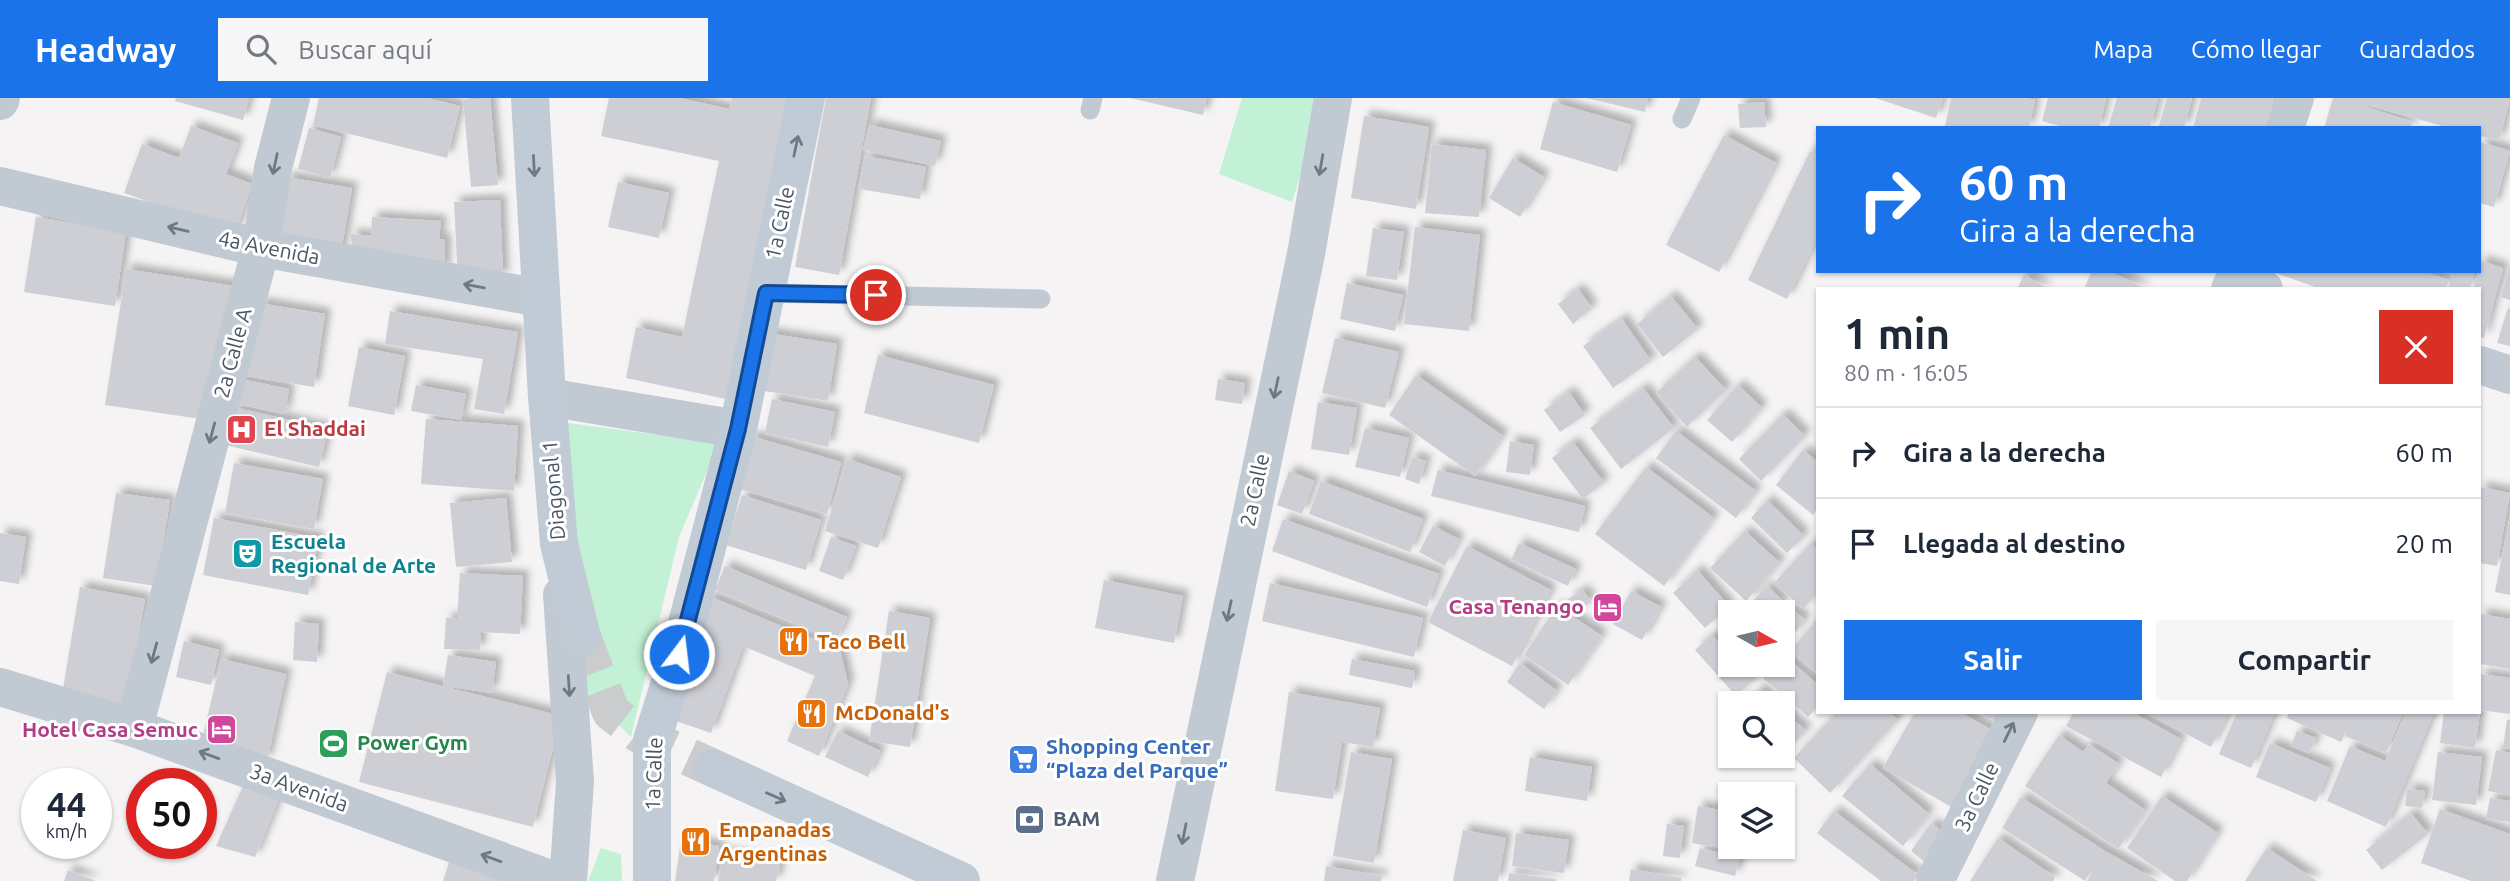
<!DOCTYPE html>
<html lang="es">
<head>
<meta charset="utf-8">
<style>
	:root { --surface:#fff; --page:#f6f6f7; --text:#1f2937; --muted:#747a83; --line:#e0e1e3; --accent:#1a73e8 }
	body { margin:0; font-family:Ubuntu,sans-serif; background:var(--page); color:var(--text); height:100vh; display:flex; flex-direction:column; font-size:26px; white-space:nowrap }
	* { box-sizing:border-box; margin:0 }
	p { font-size:23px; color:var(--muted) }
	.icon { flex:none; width:38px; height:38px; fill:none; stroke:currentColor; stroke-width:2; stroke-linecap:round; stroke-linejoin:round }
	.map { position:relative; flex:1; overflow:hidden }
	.details { position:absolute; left:1816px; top:189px; width:665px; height:427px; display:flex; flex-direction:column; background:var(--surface); border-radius:0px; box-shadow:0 2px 5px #0004 }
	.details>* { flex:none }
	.banner { position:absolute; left:1816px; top:28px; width:665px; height:147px; border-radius:0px; box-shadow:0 2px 5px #0004; background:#1a73e8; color:#fff; overflow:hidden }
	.needle { width:46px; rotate:98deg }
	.fabs { position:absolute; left:1718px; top:502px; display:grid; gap:14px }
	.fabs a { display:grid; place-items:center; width:77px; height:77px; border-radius:0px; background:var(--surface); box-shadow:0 2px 5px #0004; font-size:35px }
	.speed { position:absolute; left:21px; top:670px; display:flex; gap:14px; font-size:35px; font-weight:700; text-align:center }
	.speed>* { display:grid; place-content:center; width:91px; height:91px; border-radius:50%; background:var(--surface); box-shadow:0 2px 5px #0004; line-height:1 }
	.speed small { font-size:18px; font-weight:400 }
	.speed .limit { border:10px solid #d22; background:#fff; color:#111 }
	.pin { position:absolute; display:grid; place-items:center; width:60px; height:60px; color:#fff; margin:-30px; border:4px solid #fff; border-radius:50%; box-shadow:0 2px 7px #0007 }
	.me { position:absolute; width:77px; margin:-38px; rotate:15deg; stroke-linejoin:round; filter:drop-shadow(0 0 5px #0008) }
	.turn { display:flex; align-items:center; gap:24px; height:147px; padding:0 28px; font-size:32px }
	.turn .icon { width:91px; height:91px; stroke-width:2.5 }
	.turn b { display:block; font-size:49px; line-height:60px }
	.round { display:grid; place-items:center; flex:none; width:74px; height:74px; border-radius:0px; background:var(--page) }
	.headline { display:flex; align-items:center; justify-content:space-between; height:119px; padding:0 28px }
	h1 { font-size:42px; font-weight:600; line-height:52px }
	.cta { display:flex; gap:14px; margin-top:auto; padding:14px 28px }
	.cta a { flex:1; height:80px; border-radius:0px; background:var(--accent); color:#fff; font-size:28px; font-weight:600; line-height:80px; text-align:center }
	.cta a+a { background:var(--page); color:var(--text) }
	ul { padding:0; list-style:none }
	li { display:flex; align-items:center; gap:21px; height:91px; padding:0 28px; border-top:2px solid var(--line) }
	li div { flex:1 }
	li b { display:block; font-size:26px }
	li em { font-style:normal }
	header { display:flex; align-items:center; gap:42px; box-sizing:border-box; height:98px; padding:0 35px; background:var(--accent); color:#fff }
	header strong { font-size:33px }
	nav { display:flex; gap:38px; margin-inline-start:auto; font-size:24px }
	.search { width:490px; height:63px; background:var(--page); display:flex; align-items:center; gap:18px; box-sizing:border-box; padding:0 24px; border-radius:0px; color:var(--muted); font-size:26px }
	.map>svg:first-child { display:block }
	.green { fill:#c3f1d5 }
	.building { fill:#cdcfd5; filter:url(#shadow) }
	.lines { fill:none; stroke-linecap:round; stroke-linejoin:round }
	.secondary-tunnel { stroke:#caccce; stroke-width:38; stroke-dasharray:38 19; stroke-linecap:butt }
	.service { stroke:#c1cad2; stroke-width:19 }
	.minor { stroke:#c1cad2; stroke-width:38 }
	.tertiary { stroke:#c1cad2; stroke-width:38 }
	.secondary { stroke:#c1cbd6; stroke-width:38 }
	.oneway { stroke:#6e7984 }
	.oneway2 { stroke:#6e7983 }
	.route-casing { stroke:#114b97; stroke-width:18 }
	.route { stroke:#1a73e8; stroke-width:12 }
	.labels { text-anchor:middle; stroke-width:6; stroke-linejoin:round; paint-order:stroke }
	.street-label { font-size:21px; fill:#4a5661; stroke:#fff }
	.health-label { font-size:21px; font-weight:bold; fill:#be3a42; stroke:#fff; text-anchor:start }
	.culture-label { font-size:21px; font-weight:bold; fill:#0d838f; stroke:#fff; text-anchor:start }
	.hotel-label { font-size:21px; font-weight:bold; fill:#b23c85; stroke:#fff; text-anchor:end }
	.food-label { font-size:21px; font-weight:bold; fill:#c56008; stroke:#fff; text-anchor:start }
	.leisure-label { font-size:21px; font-weight:bold; fill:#27864d; stroke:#fff; text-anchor:start }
	.shop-label { font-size:21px; font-weight:bold; fill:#366cbe; stroke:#fff; text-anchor:start }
	.service-label { font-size:21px; font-weight:bold; fill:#4e5e75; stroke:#fff; text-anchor:start }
</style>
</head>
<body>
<header>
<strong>Headway</strong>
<div class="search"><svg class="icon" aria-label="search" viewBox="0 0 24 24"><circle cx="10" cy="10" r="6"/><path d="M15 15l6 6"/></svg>Buscar aquí</div>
<nav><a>Mapa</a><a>Cómo llegar</a><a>Guardados</a></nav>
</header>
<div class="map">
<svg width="2510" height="783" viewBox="0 0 2510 783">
	<defs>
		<filter id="shadow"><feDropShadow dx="6" dy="-6" stdDeviation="3.5" flood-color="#0004"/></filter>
	</defs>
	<rect width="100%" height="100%" fill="#f5f3f3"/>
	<path class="green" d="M1242,0H1319L1312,40L1292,104L1219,76Z
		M560,324L719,345L679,439L631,639L583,592Z
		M601,750L621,756L622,783H588Z"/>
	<path class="building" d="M176,0H249L243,22L175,3Z
		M319,0H427L460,8L447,60L313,27Z
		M490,0L498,87L471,89L463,2Z
		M609,0H679L729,11L732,0H789L726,301L626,280L636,229L682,239L719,63L601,38Z
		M826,0H871L839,177L795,169Z
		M1130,0H1207L1203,17Z
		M1586,0H1648L1645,14Z
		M1875,0H1943L1936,20Z
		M1951,0H2026L2035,2L2029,30H1953L1945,28Z
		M2048,0H2106L2099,30H2067L2042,23Z
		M2117,0H2158L2150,30H2108Z
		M2167,0H2192L2184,30L2159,28Z
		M2201,0H2274L2266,30H2193Z
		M2333,0H2510V1L2499,43L2480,38V30H2450L2347,2L2412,24L2411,30H2324Z
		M1553,4L1631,27L1617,74L1540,51Z
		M1764,4L1766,29L1740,30L1738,6Z
		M1364,18L1429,29L1416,111L1351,100Z
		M869,27L941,43L935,68L863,52Z
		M191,28L238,45L226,76L252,86L235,135L124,95L142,46L179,60Z
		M309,30L341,39L330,80L298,71Z
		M1724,37L1776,65L1719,174L1666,147Z
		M2480,44L2510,53L2494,109L2480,105Z
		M1432,46L1486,52L1479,119L1425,115Z
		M1818,52V138L1787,201L1748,182L1810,53L1816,56Z
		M865,58L926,69L920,101L859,91Z
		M1513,60L1544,79L1520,119L1489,100Z
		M286,79L352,90L340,160L278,150Z
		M618,84L669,95L659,140L608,129Z
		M500,102L503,179L458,182L454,104Z
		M36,119L126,134L115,208L24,194Z
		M372,119L441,123L439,141H445V173L352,158L351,136L371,138Z
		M1415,129L1480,137L1469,233L1404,226Z
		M1373,130L1404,134L1397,182L1366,178Z
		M2481,163L2503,170L2484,240L2480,239V191H2473Z
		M2509,170H2510V202L2501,199Z
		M126,171L241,189L208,322L105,307Z
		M2092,173H2109L2146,191H2084Z
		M2270,173H2422L2449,182L2446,191H2321Z
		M2453,173H2475L2470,191H2448Z
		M2024,177L2048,191H2017Z
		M1347,185L1403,197L1395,233L1340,221Z
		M1578,191L1592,210L1573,226L1558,206Z
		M1671,198L1698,231L1663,259L1637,226Z
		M259,205L325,216L314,289L247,278Z
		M2508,210L2510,211V248L2497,245Z
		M390,213L518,234L504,316L474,311L483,261L385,246Z
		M1622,221L1651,263L1613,290L1583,248Z
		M760,234L837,246L828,303L752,291Z
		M1335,240L1399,254L1385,310L1322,295Z
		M359,249L405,258L394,317L348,308Z
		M878,257L994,287L979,345L864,315Z
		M1695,259L1726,292L1687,329L1656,295Z
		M1416,277L1503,338L1475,378L1389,317Z
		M237,280L289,291L285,316L232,305Z
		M1218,281L1245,285L1242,306L1215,302Z
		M416,287L466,296L461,322L411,313Z
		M1738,287L1762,310L1732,344L1707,322Z
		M1643,290L1674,330L1621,371L1590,330Z
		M1569,294L1585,317L1560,334L1544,312Z
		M772,301L835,314L828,349L765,335Z
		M1318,304L1357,310L1349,357L1311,351Z
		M233,309L328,331L319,369L225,347Z
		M1783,316L1805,338L1761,383L1739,361Z
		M426,321L518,328L514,393L421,386Z
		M1365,330L1409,340L1400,379L1355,369Z
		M1676,333L1756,393L1736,420L1656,360Z
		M751,338L841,364L827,416L736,390Z
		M1510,343L1534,347L1530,377L1506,374Z
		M1573,344L1604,385L1583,401L1552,360Z
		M1803,352L1818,364V410L1813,417L1776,387Z
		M1412,359L1426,363L1419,386L1405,381Z
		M847,361L901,379L878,450L825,433Z
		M234,365L323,381L314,431L225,415Z
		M1646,369L1714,420L1664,488L1595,436Z
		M1438,372L1585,408L1579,434L1431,398Z
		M1289,373L1314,383L1302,416L1277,407Z
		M1321,383L1423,421L1410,454L1309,416Z
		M2480,389L2510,395L2497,468L2480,465Z
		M116,395L170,402L156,488L103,480Z
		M742,397L821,422L806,472L726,447Z
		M506,400L512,464L456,469L450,405Z
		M1767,402L1804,438L1787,455L1751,420Z
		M214,420L319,440L308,497L203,477Z
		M1283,421L1439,476L1427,509L1272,453Z
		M2509,423L2510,424V497L2495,494Z
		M1433,428L1459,441L1445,468L1419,454Z
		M1745,433L1780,465L1746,503L1710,470Z
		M0,435L26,439L19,486L0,483Z
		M831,439L856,448L843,482L819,473Z
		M1519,445L1576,471L1568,488L1511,462Z
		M1811,445L1818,452V495L1803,511L1774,485Z
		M1467,448L1551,492L1512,568L1428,524Z
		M725,468L847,519L836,543L715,492Z
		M1697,472L1729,508L1705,530L1673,495Z
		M460,475L523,478L520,536L481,534L480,552L444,551L446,520L457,521Z
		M1104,482L1183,498L1174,545L1095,530Z
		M1270,485L1423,520L1414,559L1262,523Z
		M1767,488L1784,504L1774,514H1764L1752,504Z
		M80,489L145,501L124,621L62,597Z
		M1583,492L1591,504L1576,514L1568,501Z
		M1631,493L1661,509L1642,542L1613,526Z
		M709,498L840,552L848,586L819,658L787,643L815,578L743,548L711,635L664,619Z
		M1557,508L1602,538L1568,587L1524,557Z
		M1791,510L1805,522L1792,538L1783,531V520Z
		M889,513L930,520L910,649L869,643Z
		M2480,516L2510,521V571L2480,566Z
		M295,524L319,526L317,564L293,562Z
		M1813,526L1818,530V576L1790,553Z
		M1712,537L1731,558V567H1739L1753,583L1736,598L1695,552Z
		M184,543L219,552L211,587L176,579Z
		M1783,556L1818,587V608L1808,619L1763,580L1774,567H1783Z
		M448,557L496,564L492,595L443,588Z
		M221,561L286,576L267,663L201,647Z
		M1352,561L1415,573L1412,590L1349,577Z
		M1520,565L1557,593L1544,611L1507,584Z
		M387,574L561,618L533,729L359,684Z
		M2480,576L2510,580V616L2480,612Z
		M1760,590L1776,606H1746Z
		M1289,594L1380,610L1373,649L1342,644L1333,701L1275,693Z
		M1783,612L1806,633L1789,650L1783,645Z
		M1837,614H1890L1898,622L1830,695L1794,660Z
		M1915,614H1960L1995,634L1953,710L1883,670Z
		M1978,614H2006L2001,626Z
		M2074,614H2132L2181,641L2161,679L2066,628Z
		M2144,614H2229L2211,649Z
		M2237,614H2275L2251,670L2219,656Z
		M2289,614H2403L2386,655L2345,638L2347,631L2341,644L2287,620Z
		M2406,614H2434L2386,729L2327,703L2350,648L2385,663Z
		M2444,614H2480L2475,650L2440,645Z
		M2507,622H2510V651L2503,650Z
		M838,633L880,653L868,679L825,659Z
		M2297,633L2316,640L2309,655L2291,648Z
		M2059,637L2083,654L2075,665L2089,646L2119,666L2106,685L2145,712L2118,751L2025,688Z
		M2270,645L2330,670L2316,704L2256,679Z
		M2496,652L2510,655V697L2488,693Z
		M1351,654L1392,661L1374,765L1333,758Z
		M2438,654L2482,659L2476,707L2432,702Z
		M1530,659L1592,669L1587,703L1525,693Z
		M1870,666L1929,716L1903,748L1842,698Z
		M243,688L279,700L255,759L216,748Z
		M2407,691L2425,693L2422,710L2405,708Z
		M2162,698L2218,735L2187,783H2175L2127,750Z
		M2021,699L2105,753L2158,783H2087L2095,768L2085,783L2002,730Z
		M2490,700L2510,703V724L2486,721Z
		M1698,708L1731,714V749H1750L1749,755L1692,745Z
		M2440,711L2510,736V783H2471L2421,765Z
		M1834,713L1918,777L1914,783H1881L1817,735Z
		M2411,715L2428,736L2382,772L2366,752Z
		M1931,725L1947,737L1926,765L1911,753Z
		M1667,726L1684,728L1680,760L1663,758Z
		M1463,732L1506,740L1498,783H1453Z
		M1516,735L1569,742L1564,775L1512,768Z
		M1998,740L2055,779L2053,783H1970Z
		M681,742L719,748L714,783H675Z
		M1700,750L1740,760L1735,778L1695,768Z
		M2267,750L2317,783H2245Z
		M723,755L780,766L776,783H718Z
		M451,758L520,783H443Z
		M1326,768L1382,778L1381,783H1324Z
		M1631,771L1681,780V783H1629Z
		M68,772L96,783H64Z
		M1509,775L1556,781V783H1508Z"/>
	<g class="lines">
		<path class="secondary-tunnel" d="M582,539L611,614L639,636L713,670"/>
		<path class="service" d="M1090,12L1093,0
			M1682,21L1691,0
			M766,195L1041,201"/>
		<path class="minor" d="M0,3L1,0
			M0,88L261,150L541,200
			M2236,180L2264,191
			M2480,267L2510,277
			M547,299L738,331
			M0,589L134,630L556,783
			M134,630L261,150L273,70L291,0"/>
		<path class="tertiary" d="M2285,30L2295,0
			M2230,191L2238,173
			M562,497L575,684L568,783
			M1175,783L1306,156L1333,0
			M1935,783L2019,614"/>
		<path class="secondary" d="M530,0L547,299L559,446L582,539
			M713,670L961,783
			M652,783V642L679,556L738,331L806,0"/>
	</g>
	<defs><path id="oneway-shaft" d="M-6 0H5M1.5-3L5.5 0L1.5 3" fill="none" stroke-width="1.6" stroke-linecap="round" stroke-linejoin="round" transform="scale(1.75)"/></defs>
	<g class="oneway">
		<use href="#oneway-shaft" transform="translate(796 48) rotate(-78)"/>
		<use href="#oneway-shaft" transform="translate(534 68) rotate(87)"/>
		<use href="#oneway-shaft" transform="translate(776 699) rotate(24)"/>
	</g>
	<g class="oneway2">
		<use href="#oneway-shaft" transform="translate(275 66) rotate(102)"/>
		<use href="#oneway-shaft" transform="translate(1321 67) rotate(100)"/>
		<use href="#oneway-shaft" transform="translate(178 131) rotate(-167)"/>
		<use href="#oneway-shaft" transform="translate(474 188) rotate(-170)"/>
		<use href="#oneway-shaft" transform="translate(1276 290) rotate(102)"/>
		<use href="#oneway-shaft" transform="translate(212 335) rotate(105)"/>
		<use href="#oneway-shaft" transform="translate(1229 513) rotate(102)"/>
		<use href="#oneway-shaft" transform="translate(154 555) rotate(105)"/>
		<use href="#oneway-shaft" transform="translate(569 588) rotate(86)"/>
		<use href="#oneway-shaft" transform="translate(2009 634) rotate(-64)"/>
		<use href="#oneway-shaft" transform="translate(209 657) rotate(-160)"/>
		<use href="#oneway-shaft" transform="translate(1184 736) rotate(101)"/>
		<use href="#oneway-shaft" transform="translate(491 760) rotate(-160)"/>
	</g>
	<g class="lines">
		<defs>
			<path id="route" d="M679,556L738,331L766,195L876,197"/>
		</defs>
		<use href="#route" class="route-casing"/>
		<use href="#route" class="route"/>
	</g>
	<defs>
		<symbol id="hospital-square" viewBox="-11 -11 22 22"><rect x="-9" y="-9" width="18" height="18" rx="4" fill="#e0444e" stroke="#fff"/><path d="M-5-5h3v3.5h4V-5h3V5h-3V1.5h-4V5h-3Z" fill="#fff"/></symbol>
		<symbol id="theatre-square" viewBox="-11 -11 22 22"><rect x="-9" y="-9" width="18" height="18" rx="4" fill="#0f9aa8" stroke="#fff"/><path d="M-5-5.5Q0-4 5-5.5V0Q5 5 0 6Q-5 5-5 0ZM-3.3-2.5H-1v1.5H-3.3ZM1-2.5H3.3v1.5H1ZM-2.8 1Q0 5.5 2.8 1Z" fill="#fff"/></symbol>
		<symbol id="hotel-square" viewBox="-11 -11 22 22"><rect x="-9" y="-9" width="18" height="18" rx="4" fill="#d1479c" stroke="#fff"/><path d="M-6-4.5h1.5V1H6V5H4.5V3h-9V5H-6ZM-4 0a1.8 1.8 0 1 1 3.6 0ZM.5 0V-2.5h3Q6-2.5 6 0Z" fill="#fff"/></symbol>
		<symbol id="restaurant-square" viewBox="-11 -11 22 22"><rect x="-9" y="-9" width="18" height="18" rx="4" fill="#e8710a" stroke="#fff"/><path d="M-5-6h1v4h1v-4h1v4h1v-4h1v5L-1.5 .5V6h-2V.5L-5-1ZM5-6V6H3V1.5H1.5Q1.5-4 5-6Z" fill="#fff"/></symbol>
		<symbol id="stadium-square" viewBox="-11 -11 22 22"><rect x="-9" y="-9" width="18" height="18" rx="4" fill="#2e9e5b" stroke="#fff"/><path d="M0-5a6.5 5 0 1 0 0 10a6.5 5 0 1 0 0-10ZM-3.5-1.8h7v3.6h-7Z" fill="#fff"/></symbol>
		<symbol id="supermarket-square" viewBox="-11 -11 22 22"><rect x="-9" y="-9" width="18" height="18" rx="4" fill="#3f7fe0" stroke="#fff"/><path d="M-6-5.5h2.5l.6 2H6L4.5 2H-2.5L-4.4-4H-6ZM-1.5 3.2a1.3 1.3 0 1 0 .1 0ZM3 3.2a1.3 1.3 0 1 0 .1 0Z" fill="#fff"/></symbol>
		<symbol id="bank-square" viewBox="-11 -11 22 22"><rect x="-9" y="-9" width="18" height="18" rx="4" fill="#5c6f8a" stroke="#fff"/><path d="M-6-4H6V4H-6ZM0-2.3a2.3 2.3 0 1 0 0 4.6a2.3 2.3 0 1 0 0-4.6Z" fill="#fff"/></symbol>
	</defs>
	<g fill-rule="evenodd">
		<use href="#hospital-square" x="224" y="314" width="35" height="35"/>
		<use href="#theatre-square" x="230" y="438" width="35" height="35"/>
		<use href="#hotel-square" x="1590" y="492" width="35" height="35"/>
		<use href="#restaurant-square" x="776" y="526" width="35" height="35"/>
		<use href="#restaurant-square" x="794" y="598" width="35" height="35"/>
		<use href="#hotel-square" x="204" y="614" width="35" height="35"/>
		<use href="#stadium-square" x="316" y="628" width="35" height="35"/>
		<use href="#supermarket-square" x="1006" y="644" width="35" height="35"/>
		<use href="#bank-square" x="1012" y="704" width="35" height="35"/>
		<use href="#restaurant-square" x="678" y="726" width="35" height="35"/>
	</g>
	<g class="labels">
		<g class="street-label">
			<text transform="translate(780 125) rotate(-78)" y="7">1a Calle</text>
			<text transform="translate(269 150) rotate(11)" y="7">4a Avenida</text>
			<text transform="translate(233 255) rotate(-75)" y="7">2a Calle A</text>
			<text transform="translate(554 392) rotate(-95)" y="7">Diagonal 1</text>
			<text transform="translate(1255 392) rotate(-78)" y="7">2a Calle</text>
			<text transform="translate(654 676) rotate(-88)" y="7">1a Calle</text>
			<text transform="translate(299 690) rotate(20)" y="7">3a Avenida</text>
			<text transform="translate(1977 699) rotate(-64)" y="7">3a Calle</text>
		</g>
		<g class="health-label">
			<text x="264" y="338">El Shaddai</text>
		</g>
		<g class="culture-label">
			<text x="271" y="451">Escuela<tspan x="271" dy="24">Regional de Arte</tspan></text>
		</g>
		<g class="hotel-label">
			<text x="1584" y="516">Casa Tenango</text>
			<text x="198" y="639">Hotel Casa Semuc</text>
		</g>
		<g class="food-label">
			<text x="817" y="551">Taco Bell</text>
			<text x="835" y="622">McDonald's</text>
			<text x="719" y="739">Empanadas<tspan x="719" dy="24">Argentinas</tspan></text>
		</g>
		<g class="leisure-label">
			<text x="357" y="652">Power Gym</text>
		</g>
		<g class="shop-label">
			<text x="1046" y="656">Shopping Center<tspan x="1046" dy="24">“Plaza del Parque”</tspan></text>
		</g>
		<g class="service-label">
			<text x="1053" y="728">BAM</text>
		</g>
	</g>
</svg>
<div class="fabs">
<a><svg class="needle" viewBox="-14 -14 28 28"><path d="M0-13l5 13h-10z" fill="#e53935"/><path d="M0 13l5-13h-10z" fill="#747a83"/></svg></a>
<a><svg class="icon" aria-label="search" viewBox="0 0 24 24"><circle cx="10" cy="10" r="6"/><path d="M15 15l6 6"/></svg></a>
<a><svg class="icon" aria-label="layers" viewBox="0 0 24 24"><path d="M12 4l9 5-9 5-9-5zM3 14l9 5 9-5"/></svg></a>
</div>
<div class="speed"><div>44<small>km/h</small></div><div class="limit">50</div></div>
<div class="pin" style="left:876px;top:197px;background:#d93025"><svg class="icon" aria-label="arrive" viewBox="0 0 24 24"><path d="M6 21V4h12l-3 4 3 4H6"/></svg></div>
<svg class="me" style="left:679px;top:556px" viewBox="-20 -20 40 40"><circle r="17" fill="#1a73e8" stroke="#fff" stroke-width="3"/><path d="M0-11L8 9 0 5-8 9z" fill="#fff"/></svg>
<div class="banner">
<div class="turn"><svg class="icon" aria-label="right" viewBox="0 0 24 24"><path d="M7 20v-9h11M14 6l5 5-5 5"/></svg><div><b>60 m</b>Gira a la derecha</div></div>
</div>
<section class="details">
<div class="headline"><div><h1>1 min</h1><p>80 m · 16:05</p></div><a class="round" style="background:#d93025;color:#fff"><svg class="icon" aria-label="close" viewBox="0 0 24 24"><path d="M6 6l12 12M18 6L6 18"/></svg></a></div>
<ul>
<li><svg class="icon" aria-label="right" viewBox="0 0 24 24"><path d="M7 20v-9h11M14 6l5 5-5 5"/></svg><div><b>Gira a la derecha</b></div><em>60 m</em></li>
<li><svg class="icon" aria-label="arrive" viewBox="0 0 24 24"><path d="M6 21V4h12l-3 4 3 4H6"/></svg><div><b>Llegada al destino</b></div><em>20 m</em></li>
</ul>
<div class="cta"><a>Salir</a><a>Compartir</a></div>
</section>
</div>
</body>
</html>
